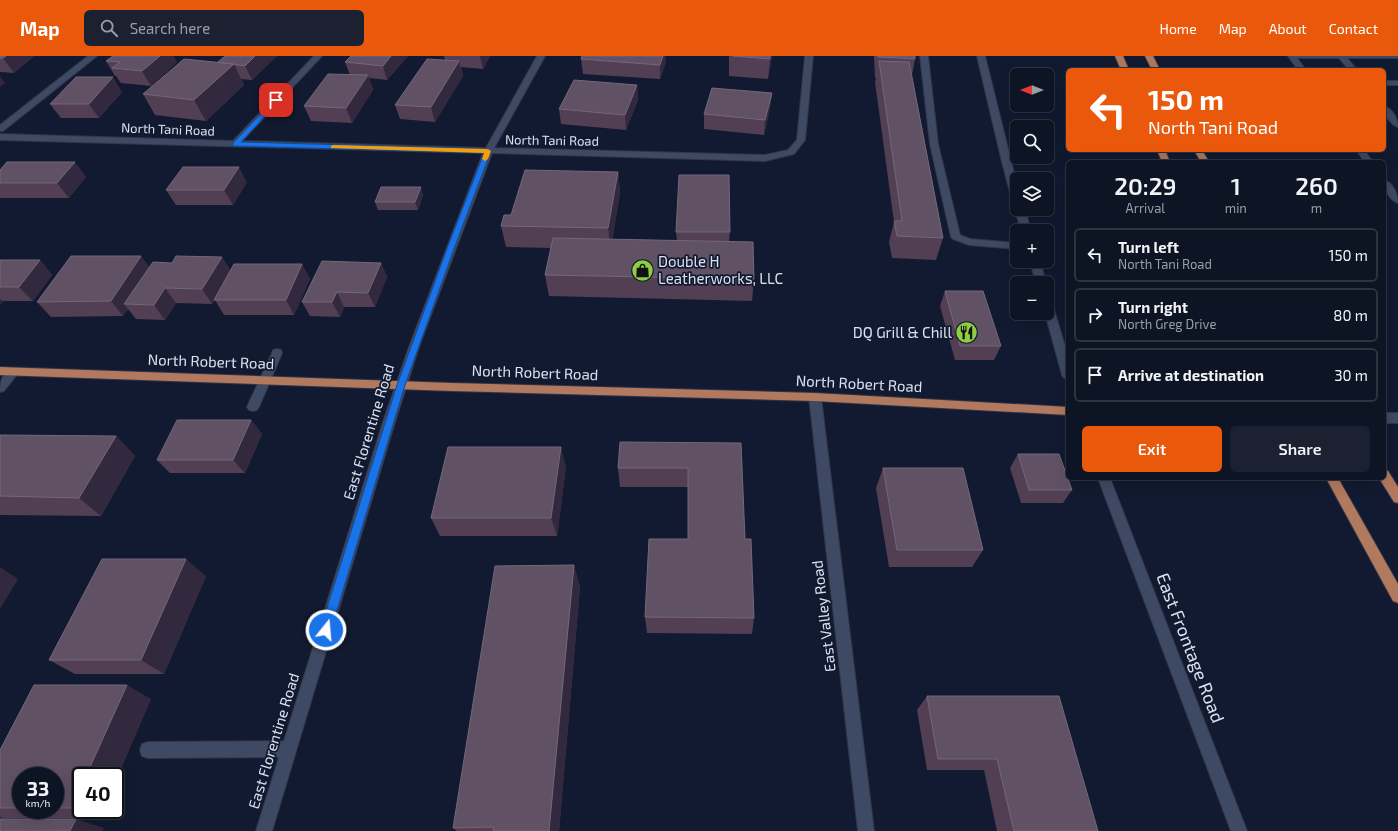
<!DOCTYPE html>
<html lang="en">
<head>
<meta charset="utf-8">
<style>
	:root { --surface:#0d1424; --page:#1b2131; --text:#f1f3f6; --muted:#9a9ea6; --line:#2d3341; --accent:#ea580c }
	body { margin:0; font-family:"Exo 2",sans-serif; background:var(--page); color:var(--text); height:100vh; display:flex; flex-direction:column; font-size:15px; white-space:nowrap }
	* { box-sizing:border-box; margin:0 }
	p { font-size:13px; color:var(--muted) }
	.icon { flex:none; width:22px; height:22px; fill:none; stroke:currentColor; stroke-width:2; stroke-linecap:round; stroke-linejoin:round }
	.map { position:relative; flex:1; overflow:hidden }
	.details { position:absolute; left:1066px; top:104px; width:320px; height:320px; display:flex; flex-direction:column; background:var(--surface); border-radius:6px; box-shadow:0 4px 16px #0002,0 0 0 1px var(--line) }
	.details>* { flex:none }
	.top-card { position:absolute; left:1066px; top:12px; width:320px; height:84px; border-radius:6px; box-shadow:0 4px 16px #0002,0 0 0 1px var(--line); background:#ea580c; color:#fff; overflow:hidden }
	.needle { width:26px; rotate:270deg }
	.tools { position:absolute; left:1010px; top:12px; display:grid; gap:8px }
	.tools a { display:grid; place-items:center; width:44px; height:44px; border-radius:6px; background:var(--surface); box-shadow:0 4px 16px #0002,0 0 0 1px var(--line); font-size:20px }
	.speed { position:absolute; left:12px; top:711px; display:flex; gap:8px; font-size:20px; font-weight:700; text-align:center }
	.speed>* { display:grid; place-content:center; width:52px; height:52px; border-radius:50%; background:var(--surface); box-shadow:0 4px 16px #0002,0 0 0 1px var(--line); line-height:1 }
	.speed small { font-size:10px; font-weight:400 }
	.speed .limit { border:2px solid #111; border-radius:6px; background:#fff; color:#111 }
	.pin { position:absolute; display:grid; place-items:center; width:34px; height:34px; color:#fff; margin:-17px; border-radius:8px; box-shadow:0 2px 6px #0006 }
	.me { position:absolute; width:44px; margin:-22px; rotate:17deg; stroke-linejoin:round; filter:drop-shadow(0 0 3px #0008) }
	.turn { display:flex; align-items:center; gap:14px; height:84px; padding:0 16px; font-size:18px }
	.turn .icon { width:52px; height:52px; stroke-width:2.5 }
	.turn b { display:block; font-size:28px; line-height:34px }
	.eta { display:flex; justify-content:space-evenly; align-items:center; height:68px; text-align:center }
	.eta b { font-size:24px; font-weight:600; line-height:28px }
	.primary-button { display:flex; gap:8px; margin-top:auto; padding:8px 16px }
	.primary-button a { flex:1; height:46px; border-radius:6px; background:var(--accent); color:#fff; font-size:16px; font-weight:600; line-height:46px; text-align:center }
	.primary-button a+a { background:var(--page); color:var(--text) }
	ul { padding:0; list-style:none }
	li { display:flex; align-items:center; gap:12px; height:54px; margin:0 8px 6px; padding:0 8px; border:2px solid var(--line); border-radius:6px }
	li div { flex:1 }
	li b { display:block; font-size:15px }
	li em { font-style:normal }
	header { display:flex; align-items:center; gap:24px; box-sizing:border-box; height:56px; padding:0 20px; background:var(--accent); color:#fff }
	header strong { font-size:19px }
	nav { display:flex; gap:22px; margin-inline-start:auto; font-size:14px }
	.search { width:280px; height:36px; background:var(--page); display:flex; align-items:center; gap:10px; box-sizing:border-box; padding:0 14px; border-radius:6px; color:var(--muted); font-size:15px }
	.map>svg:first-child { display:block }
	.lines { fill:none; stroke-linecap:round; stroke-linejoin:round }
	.minor-casing { stroke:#313547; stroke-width:2 }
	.major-casing { stroke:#313547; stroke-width:2 }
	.minor { fill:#3e4a63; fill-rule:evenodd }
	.major { fill:#b1795e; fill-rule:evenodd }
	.wall { fill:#523f53; fill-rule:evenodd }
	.shaded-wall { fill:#32293e }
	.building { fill:#615164; stroke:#74677a }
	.route { fill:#1a73e8; stroke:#114b97 }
	.slow { fill:#f59e0b }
	.labels { text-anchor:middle; stroke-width:3.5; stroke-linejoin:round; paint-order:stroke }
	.far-street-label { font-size:13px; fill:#dae1f0; stroke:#111a30 }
	.poi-label { font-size:15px; fill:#dae1f0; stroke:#111a30; text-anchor:start }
	.street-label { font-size:15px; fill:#dae1f0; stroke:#111a30 }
	.near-street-label { font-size:18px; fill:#dae1f0; stroke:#111a30 }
</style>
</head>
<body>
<header>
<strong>Map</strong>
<div class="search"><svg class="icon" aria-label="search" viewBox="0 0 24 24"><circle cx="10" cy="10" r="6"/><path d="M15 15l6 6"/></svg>Search here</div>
<nav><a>Home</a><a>Map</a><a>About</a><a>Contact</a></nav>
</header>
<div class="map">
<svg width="1398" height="775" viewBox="0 0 1398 775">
	<rect width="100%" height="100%" fill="#111a30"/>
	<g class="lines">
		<defs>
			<path id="minor" d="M88,0H97L3,75H0V69Z
				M314,0H322L242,85L486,92L537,0H545L494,92L765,99L788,94L797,84L805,0H813L805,84L794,98L765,105L492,97L419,291L395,366L272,775H256L279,701L148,702L142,700L140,694L142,688L148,686L284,685L383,366L409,291L483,97L0,84V78L233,85Z
				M920,0H928L938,88L960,179L970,183L1017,187V193L969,189L953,183L951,181L930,88Z
				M977,0H985L1017,129V147L1012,144L1002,106Z
				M1288,0H1398V2H1347L1357,14H1349L1339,2H1297L1306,14H1298Z
				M1384,25H1398V29H1384Z
				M1384,50C1393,53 1398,63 1398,71C1390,69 1384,58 1384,50Z
				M1356,94H1364L1373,106H1365Z
				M1384,124C1393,127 1398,138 1398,147C1389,144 1384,133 1384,124Z
				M1017,151V153H1025L1031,175H1021L1015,153Z
				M1030,205H1040L1046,227H1036Z
				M1047,243L1051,244L1052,247L1068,300V323L1064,322L1062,319L1045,257H1047Z
				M277,293L281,294L282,297L259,351L257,354L253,355L249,354L247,351L272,297L273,294Z
				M13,312L17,313L19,316L4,335L0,336C0,326 2,315 13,312Z
				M815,337L819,338L821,341L874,775H858L809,341L811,338Z
				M1384,357H1398V367H1384Z
				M1098,422H1110L1247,775H1231Z"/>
			<path id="major" d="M1115,0H1123L1129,14H1121Z
				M1145,0H1153L1160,14H1152Z
				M1157,94H1165L1170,106H1162Z
				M1194,94H1202L1209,106H1201Z
				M0,311L452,327L815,337L1068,351V359L815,345L452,335L0,319Z
				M1384,414L1388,415L1398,431V447L1394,446L1379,422H1384Z
				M1326,422H1338L1398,528V547L1393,545Z"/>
		</defs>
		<use href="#minor" class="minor-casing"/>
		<use href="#major" class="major-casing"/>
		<use href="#minor" class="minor"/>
		<use href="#major" class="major"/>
	</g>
	<path class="wall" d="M0,0H34L14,17L0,16Z
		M277,0L252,24L241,23L244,29L206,65L155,59L143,38L218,6Z
		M351,0H408L387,24L369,22L373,34L352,67L311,65L304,50L350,19L345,6Z
		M444,0H490L483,13L461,11L463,20L435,66L400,63L395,49L445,4Z
		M729,0H772L768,23L729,20Z
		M874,0H915V3L912,19L943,182L936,204L892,202L889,186L894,166L875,26L876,22H875Z
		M581,3L666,6L660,23L583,18Z
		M106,5L177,6L151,30L121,27L116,20H115Z
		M637,29L638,44L626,74L561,68L559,53Z
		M122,36L99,62H61L50,48Z
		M772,37L770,52L764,79L704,73V58Z
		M0,114L86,121L69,142H0Z
		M618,116L620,137L612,184L677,185L676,176H730L729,186L754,223L752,245L549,240L545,219L551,192L506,191L501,170L511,159Z
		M247,126L233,149H176L166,134Z
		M423,139L418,154H378L375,146Z
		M0,204H40L52,219L33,245H3L0,249Z
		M381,207L387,221L375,251H344L340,261L310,260L302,246Z
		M302,208L310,223L294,259H224L215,244L212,248L176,247L165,264L136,263L128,253L123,260L51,261L37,246L150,211L231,215Z
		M945,235L1001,290L994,304H955L940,250Z
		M251,364L262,378L245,417H170L157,404Z
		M0,379L116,380L135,400L101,460L0,459Z
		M741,387L745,483L754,562L752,578L647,577L645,561L688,483V431H620L618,412Z
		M1018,398L1072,434L1063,447H1021L1010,412Z
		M566,411L557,480H440L431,462Z
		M883,412L983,494L972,511H889L876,432Z
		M574,509L580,531L559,775H457L453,772Z
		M206,520L164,618H75L49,604Z
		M927,640L1098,775H997L984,714H927L917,654Z
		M151,643L115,726V720L81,754H103L99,762H2L0,761V694ZM21,720H55V754H21Z"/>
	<path class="shaded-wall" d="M6,0H34L14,17L3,2Z
		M160,0H174L177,6L151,30L142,15Z
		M255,0H277L252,24L245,10Z
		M391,0H408L387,24L383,10Z
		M480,0H490L483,13Z
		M663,0H666V6L660,23V9Z
		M770,0H772L768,23L770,3Z
		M459,5L463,20L435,66L431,51Z
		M234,8L244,29L206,65L194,44Z
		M368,19L373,34L352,67L346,52Z
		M0,20L5,27L0,31Z
		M113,21L122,36L99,62L89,48Z
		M637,29L638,44L626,74L625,59Z
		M772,37L770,52L764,79L765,64Z
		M75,106L86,121L69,142L57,127Z
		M239,111L247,126L233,149L224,134Z
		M618,116L620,137L611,194L608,172Z
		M421,131L423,139L418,154L415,146Z
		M141,200L152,214L124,248L128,253L123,260L111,245Z
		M222,201L232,216L212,248L202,233Z
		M40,204L52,219L33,245L19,231Z
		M381,207L387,221L375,251L368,237Z
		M302,208L310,223L294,259L286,244Z
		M165,232L176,247L165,264L154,249Z
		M337,236L344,251L340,261L332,246Z
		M0,243L3,245L0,249Z
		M251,364L262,378L245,417L233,404Z
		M116,380L135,400L101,460L79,442Z
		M561,391L566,411L557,480L551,462Z
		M186,503L206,520L164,618L141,604Z
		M574,509L580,531L559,775H549Z
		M0,511L18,523L0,553Z
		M127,629L151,643L115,726V720H86Z
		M81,730V754H103L99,762L71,752Z
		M76,763L104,772L103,775H70Z"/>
	<path class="building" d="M0,0H6L3,2H0Z
		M113,0H160L142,15L112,12L120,6L106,5Z
		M225,0H255L245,10L218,6Z
		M351,0H391L383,10L345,6Z
		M582,0H663L660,9L581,3Z
		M733,0H770V3Z
		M878,0H915V3L878,1Z
		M184,3L234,8L194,44L143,38Z
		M427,3L459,5L431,51L395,49Z
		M879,5L909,6L943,182L897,180L894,165H902Z
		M328,18L368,19L346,52L304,50Z
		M76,21H113L89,48H50Z
		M574,24L637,29L625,59L559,53Z
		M712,32L772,37L765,64L704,58Z
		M7,106H75L57,127H0V114Z
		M183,111H239L224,134H166Z
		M525,114L618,116L608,172L501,170L504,159H511Z
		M679,119H729L730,176H676Z
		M381,131H421L415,146H375Z
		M553,182L753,186L754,223L545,219Z
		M71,200H141L111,245L37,246Z
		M176,200L222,201L202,233L165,232L154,249L124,248L153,206L172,207Z
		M0,204H40L19,231H0Z
		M322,205L381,207L368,237L337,236L332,246H302Z
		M234,208H302L286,244H214Z
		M945,235H983L1001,290H960Z
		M177,364H251L233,404H157Z
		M0,379L116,380L79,442L0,440Z
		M620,386L741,387L745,483H751L754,562L645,561L649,483H688V412H618Z
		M448,391H561L551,462H431Z
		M1018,398H1059L1072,434H1029Z
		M883,412H963L983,494H897Z
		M102,503H186L141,604H49Z
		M574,509L549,775H493L494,771L453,772L495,510Z
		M34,629H127L86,720H81V730L71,752H55V720H21V752H0V694Z
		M927,640H1059L1098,775H1014L997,703H938Z
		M0,763H76L70,775H0Z"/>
	<path class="route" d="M276,42L280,44L279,45L241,86L488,93L491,95L455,190L405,329L331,574L329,578L326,579L322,578L320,574L397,329L448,190L484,97L233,90V87Z"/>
	<path class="slow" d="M333,89L488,93L491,95L488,103L485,105L482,103L484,97L331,92V90Z"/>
	<defs>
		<symbol id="shop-disc" viewBox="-11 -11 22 22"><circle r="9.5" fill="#8ece43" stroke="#111a30"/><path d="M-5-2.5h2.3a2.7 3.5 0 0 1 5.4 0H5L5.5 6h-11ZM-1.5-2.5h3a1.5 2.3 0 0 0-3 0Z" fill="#111"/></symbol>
		<symbol id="restaurant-disc" viewBox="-11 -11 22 22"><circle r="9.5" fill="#8ece43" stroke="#111a30"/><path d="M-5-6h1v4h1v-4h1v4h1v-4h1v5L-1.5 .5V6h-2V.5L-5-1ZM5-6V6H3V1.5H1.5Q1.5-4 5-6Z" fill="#111"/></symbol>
	</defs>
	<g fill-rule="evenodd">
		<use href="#shop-disc" x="630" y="202" width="25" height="25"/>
		<use href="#restaurant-disc" x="954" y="264" width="25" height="25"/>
	</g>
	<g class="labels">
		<g class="far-street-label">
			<text transform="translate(168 73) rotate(2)" y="5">North Tani Road</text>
			<text transform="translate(552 84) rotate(1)" y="5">North Tani Road</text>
		</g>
		<g class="poi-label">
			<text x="658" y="211">Double H<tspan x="658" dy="17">Leatherworks, LLC</tspan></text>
			<text x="952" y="282" text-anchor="end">DQ Grill &amp; Chill</text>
		</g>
		<g class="street-label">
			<text transform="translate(211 306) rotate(2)" y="5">North Robert Road</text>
			<text transform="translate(535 317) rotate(2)" y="5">North Robert Road</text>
			<text transform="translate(859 328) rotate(3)" y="5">North Robert Road</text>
			<text transform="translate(369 376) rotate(-73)" y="5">East Florentine Road</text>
			<text transform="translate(824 560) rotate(-97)" y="5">East Valley Road</text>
			<text transform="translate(274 685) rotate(-73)" y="5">East Florentine Road</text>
		</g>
		<g class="near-street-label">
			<text transform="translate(1190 592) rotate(69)" y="6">East Frontage Road</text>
		</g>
	</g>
</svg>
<div class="tools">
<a><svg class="needle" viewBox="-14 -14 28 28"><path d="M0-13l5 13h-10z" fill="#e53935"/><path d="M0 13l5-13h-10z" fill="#9a9ea6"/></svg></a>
<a><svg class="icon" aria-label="search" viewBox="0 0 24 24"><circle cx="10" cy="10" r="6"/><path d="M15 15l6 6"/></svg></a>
<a><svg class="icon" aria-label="layers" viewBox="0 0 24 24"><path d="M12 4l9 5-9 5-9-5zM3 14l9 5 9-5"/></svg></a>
<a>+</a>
<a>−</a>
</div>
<div class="speed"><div>33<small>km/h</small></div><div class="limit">40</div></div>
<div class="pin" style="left:276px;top:44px;background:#d93025"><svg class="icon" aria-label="arrive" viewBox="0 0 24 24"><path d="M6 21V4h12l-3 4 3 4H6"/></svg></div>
<svg class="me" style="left:326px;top:574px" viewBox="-20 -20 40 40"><circle r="17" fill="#1a73e8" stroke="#fff" stroke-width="3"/><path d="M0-11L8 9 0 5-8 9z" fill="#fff"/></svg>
<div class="top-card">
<div class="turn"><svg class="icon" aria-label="left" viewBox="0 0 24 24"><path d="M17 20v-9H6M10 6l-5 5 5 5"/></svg><div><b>150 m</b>North Tani Road</div></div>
</div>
<section class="details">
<div class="eta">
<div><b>20:29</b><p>Arrival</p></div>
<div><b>1</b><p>min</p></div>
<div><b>260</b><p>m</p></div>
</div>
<ul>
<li><svg class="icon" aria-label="left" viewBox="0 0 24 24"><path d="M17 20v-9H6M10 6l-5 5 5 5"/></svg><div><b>Turn left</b><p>North Tani Road</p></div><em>150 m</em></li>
<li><svg class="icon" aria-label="right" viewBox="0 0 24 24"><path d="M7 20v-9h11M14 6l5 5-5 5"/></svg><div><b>Turn right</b><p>North Greg Drive</p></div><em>80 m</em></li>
<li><svg class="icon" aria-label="arrive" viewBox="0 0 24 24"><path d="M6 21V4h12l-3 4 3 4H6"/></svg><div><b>Arrive at destination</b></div><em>30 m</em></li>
</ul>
<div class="primary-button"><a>Exit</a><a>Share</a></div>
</section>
</div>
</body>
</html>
